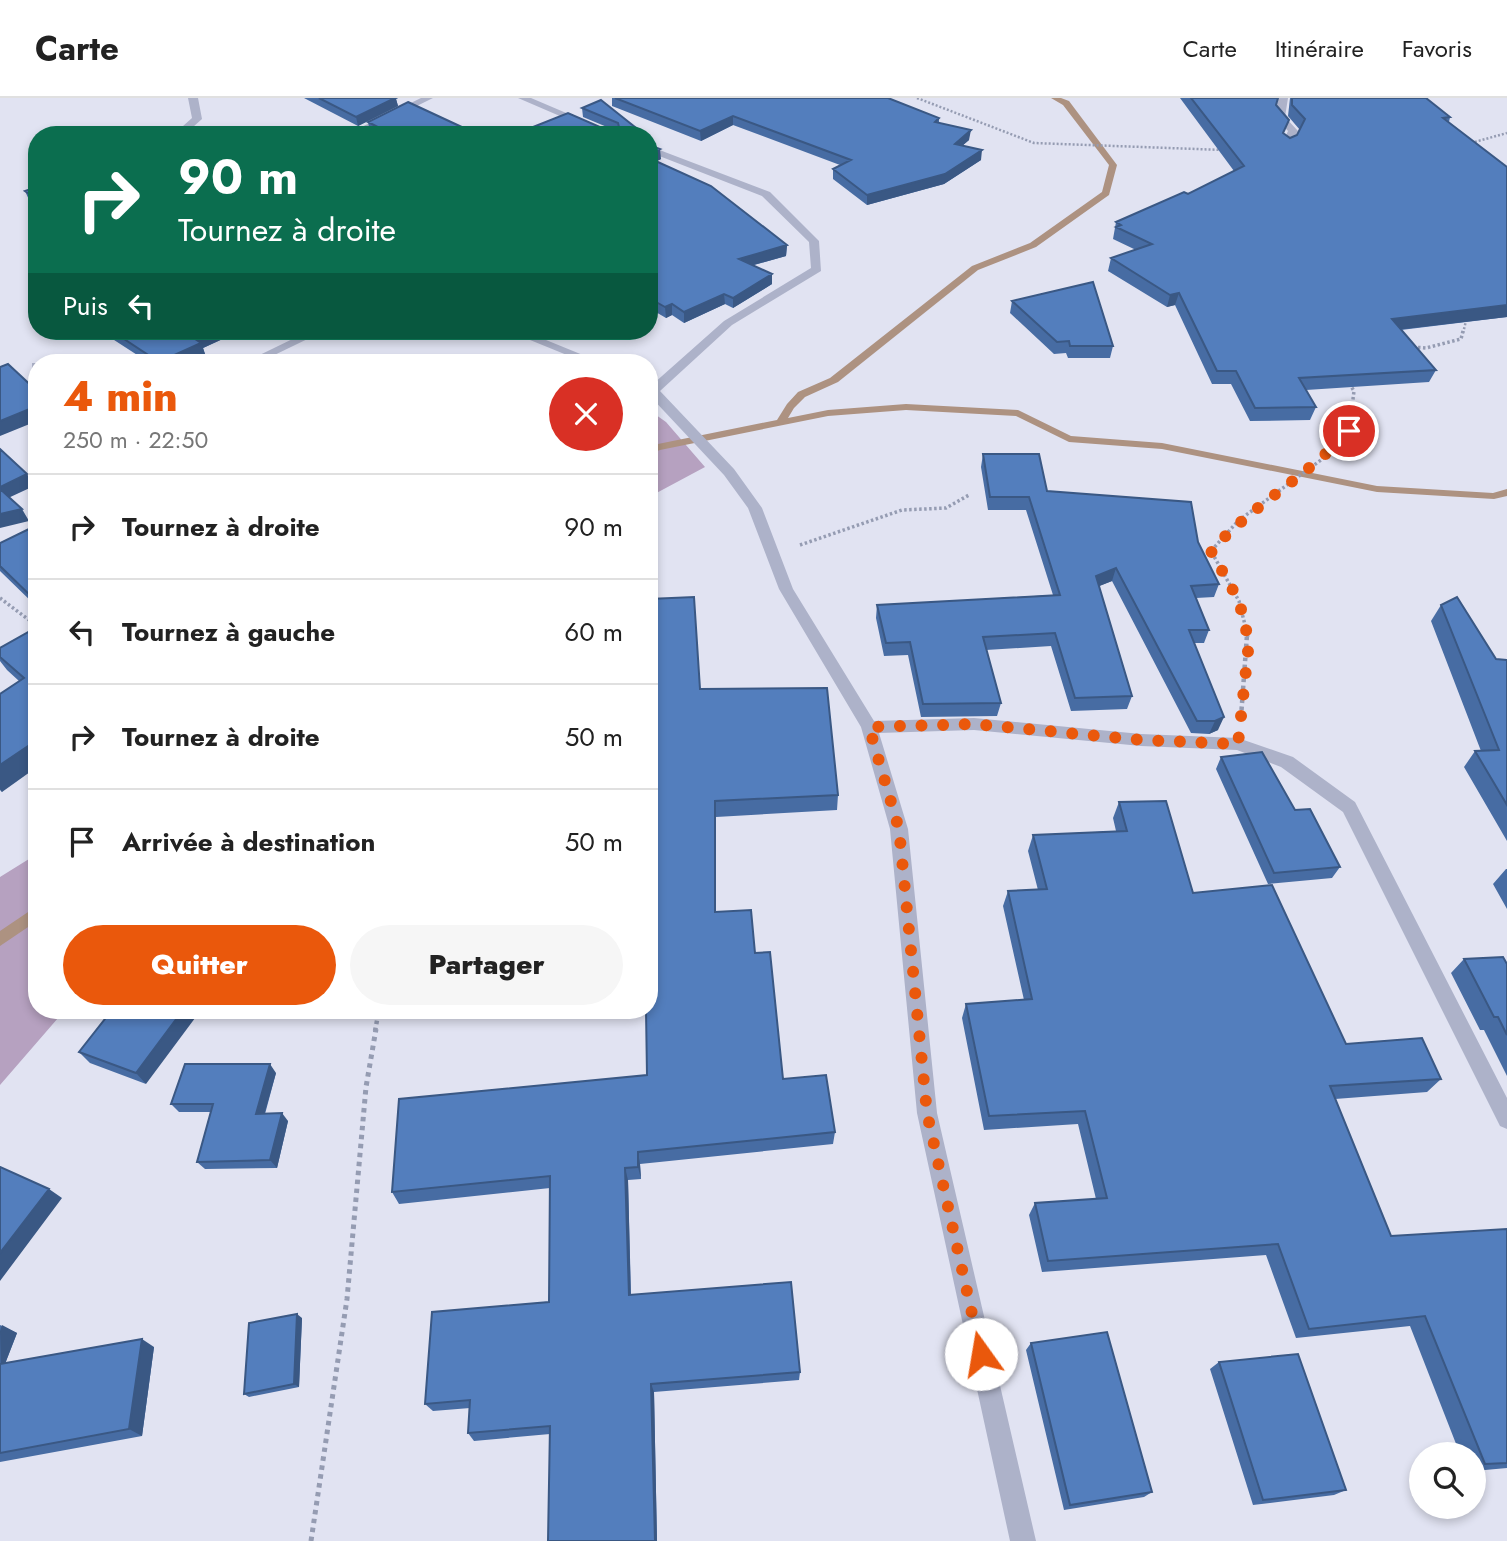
<!DOCTYPE html>
<html lang="fr">
<head>
<meta charset="utf-8">
<style>
	:root { --surface:#fff; --page:#f6f6f6; --text:#222; --muted:#767676; --line:#e0e0e0; --accent:#ea580c }
	body { margin:0; font-family:Jost,sans-serif; background:var(--page); color:var(--text); height:100vh; display:flex; flex-direction:column; font-size:26px; white-space:nowrap }
	* { box-sizing:border-box; margin:0 }
	p { font-size:23px; color:var(--muted) }
	.icon { flex:none; width:38px; height:38px; fill:none; stroke:currentColor; stroke-width:2; stroke-linecap:round; stroke-linejoin:round }
	.map { position:relative; flex:1; overflow:hidden }
	.side { position:absolute; left:28px; top:256px; width:630px; height:665px; display:flex; flex-direction:column; background:var(--surface); border-radius:28px; box-shadow:0 4px 10px #0003 }
	.side>* { flex:none }
	.guide { position:absolute; left:28px; top:28px; width:630px; height:214px; border-radius:28px; box-shadow:0 4px 10px #0003; background:#0b6e4f; color:#fff; overflow:hidden }
	.buttons { position:absolute; left:1409px; top:1344px; display:grid; gap:14px }
	.buttons a { display:grid; place-items:center; width:77px; height:77px; border-radius:50%; background:var(--surface); box-shadow:0 4px 10px #0003; font-size:35px }
	.pin { position:absolute; display:grid; place-items:center; width:60px; height:60px; color:#fff; margin:-30px; border:4px solid #fff; border-radius:50%; box-shadow:0 2px 7px #0007 }
	.me { position:absolute; width:77px; margin:-38px; rotate:347deg; stroke-linejoin:round; filter:drop-shadow(0 0 5px #0008) }
	.turn { display:flex; align-items:center; gap:24px; height:147px; padding:0 35px; font-size:32px }
	.turn .icon { width:91px; height:91px; stroke-width:2.5 }
	.turn b { display:block; font-size:49px; line-height:60px }
	.then { display:flex; align-items:center; height:66px; padding:0 35px; background:#0003; gap:14px; font-size:26px }
	.round { display:grid; place-items:center; flex:none; width:74px; height:74px; border-radius:37px; background:var(--page) }
	.head { display:flex; align-items:center; justify-content:space-between; height:119px; padding:0 35px }
	h1 { font-size:42px; font-weight:800; line-height:52px; color:var(--accent) }
	.cta { display:flex; gap:14px; margin-top:auto; padding:14px 35px }
	.cta a { flex:1; height:80px; border-radius:42px; background:var(--accent); color:#fff; font-size:28px; font-weight:800; line-height:80px; text-align:center }
	.cta a+a { background:var(--page); color:var(--text) }
	ul { padding:0; list-style:none }
	li { display:flex; align-items:center; gap:21px; height:105px; padding:0 35px; border-top:2px solid var(--line) }
	li div { flex:1 }
	li b { display:block; font-size:26px }
	li em { font-style:normal }
	header { display:flex; align-items:center; gap:42px; box-sizing:border-box; height:98px; padding:0 35px; background:var(--surface); border-bottom:2px solid var(--line) }
	header strong { font-size:33px }
	nav { display:flex; gap:38px; margin-inline-start:auto; font-size:24px }
	.map>svg:first-child { display:block }
	.green { fill:#b6a1c0 }
	.lines { fill:none; stroke-linecap:round; stroke-linejoin:round }
	.stream { fill:#ad9281; fill-rule:evenodd }
	.path-far3 { stroke:#959cb2; stroke-width:2.5; stroke-dasharray:2 2; stroke-linecap:butt }
	.path-far2 { stroke:#959cb2; stroke-width:3.5; stroke-dasharray:2.5 2.5; stroke-linecap:butt }
	.path-far1 { stroke:#959cb2; stroke-width:4.5; stroke-dasharray:3.5 3.5; stroke-linecap:butt }
	.path { stroke:#959cb2; stroke-width:5; stroke-dasharray:4.5 4.5; stroke-linecap:butt }
	.street { fill:#adb2c9; fill-rule:evenodd }
	.wall { fill:#476ca3 }
	.shaded-wall { fill:#3a5884 }
	.building { fill:#537ebd; stroke:#3a5884; stroke-width:2 }
	.route { stroke:#ea580c; stroke-width:12; stroke-dasharray:0 21.6 }
</style>
</head>
<body>
<header>
<strong>Carte</strong>
<nav><a>Carte</a><a>Itinéraire</a><a>Favoris</a></nav>
</header>
<div class="map">
<svg width="1507" height="1443" viewBox="0 0 1507 1443">
	<rect width="100%" height="100%" fill="#e1e3f2"/>
	<path class="green" d="M649,312L666,324L705,369L649,399Z
		M37,756V912H65L0,987V779Z"/>
	<g class="lines">
		<path class="stream" d="M1051,0H1061L1069,3L1117,67L1109,97L1036,149L978,172L838,284L805,299L794,310L788,320L828,312L906,306L1018,312L1071,338L1162,345L1377,388L1493,395L1507,391V398L1494,401L1377,394L1162,351L1069,344L1016,318L906,312L828,318L660,352L649,356V349L653,347L777,322L787,306L798,294L830,280L972,168L1030,145L1102,94L1109,67L1063,7Z
			M37,808V823L0,848V833Z"/>
		<path class="path-far3" d="M917,0L1034,45L1223,52
			M1471,45L1507,35
			M1463,235L1467,219"/>
		<path class="path-far2" d="M1413,249L1426,250L1461,241L1463,233
			M800,447L902,412L946,410L969,397
			M0,500L37,528
			M1248,539L1239,503L1211,453L1238,423L1325,359L1349,333L1354,293L1349,285"/>
		<path class="path-far1" d="M1241,619L1247,537
			M375,933L379,912"/>
		<path class="path" d="M311,1443L347,1201L366,989L376,931"/>
		<path class="street" d="M188,0H198L202,21L184,37H173L192,20Z
			M421,0H433L358,37H345Z
			M518,0H531L618,37H604Z
			M1278,0H1288L1285,19L1298,33L1292,46L1287,49L1282,46L1288,33L1275,19Z
			M649,48L770,94L819,143L821,173L732,227L660,293L734,371L762,410L793,491L874,623L974,620L1141,636L1238,640L1293,659L1355,704L1507,1000V1031L1500,1028L1343,714L1281,669L1237,652L1141,648L974,632L879,635L908,731L937,1015L1036,1443H1010L917,1015L890,731L861,629L779,491L748,410L724,377L649,297V285L653,286L724,223L811,170L809,144L762,98L649,54Z
			M309,233H324L260,264H245Z
			M508,233H524L600,264H584Z
			M32,265H37V273L32,271Z"/>
	</g>
	<path class="wall" d="M304,0H398L396,1L398,8L358,28Z
		M612,0H888L939,20V25L969,42L963,47L981,62L944,86L867,107L833,81V71L840,67L733,27L701,43L612,8Z
		M1180,0H1278L1276,7L1284,36L1290,40L1297,37L1300,32L1288,18L1290,0H1426L1450,19L1449,24L1507,69V219L1401,232L1436,272L1429,284L1306,292L1316,309L1310,322L1250,323L1231,286H1212L1175,207L1167,209L1108,173L1111,160L1136,152L1113,141L1116,124L1188,96L1234,73Z
		M582,10L645,37L602,30L607,29L583,19Z
		M368,24L479,37H376L370,34Z
		M649,47L661,61L657,63L787,147L786,158L754,167L772,186L733,210L725,206L684,225L672,217L666,220L649,210Z
		M37,89V108L30,104L25,93Z
		M1012,203L1113,248L1110,260H1068L1066,255L1054,256L1010,215Z
		M108,233H240L203,250L205,256L187,264H148L111,240Z
		M983,356L1047,393L1198,444L1219,486L1214,499L1196,500L1209,532L1204,545H1194L1218,632L1209,636L1191,635L1112,483L1099,488L1132,598L1127,611L1071,613L1051,548L986,552L1001,605L997,618L921,619L908,557L884,558L876,520L877,507L1053,497L1026,412H988L981,369Z
		M37,435V509L0,473V445Z
		M649,501L700,591L838,697L837,712L716,719L715,814L755,855L783,981L835,1034L833,1046L640,1066L641,1081L628,1082L631,1197L800,1274L799,1282L654,1294L657,1443H548L550,1336L474,1343L468,1335L470,1310L433,1313L425,1306L549,1204L550,1090L399,1106L392,1094L647,977L650,639H649Z
		M1441,507L1496,561L1507,562V743L1464,669L1475,653H1481L1431,523Z
		M37,535L2,694L0,692V596L19,583L7,572L0,563V550Z
		M1221,659L1295,712L1340,769L1332,780L1268,786L1216,671Z
		M1119,704L1193,795L1346,946L1441,981L1427,994L1335,1001L1391,1138L1507,1131V1370L1474,1373V1356H1460L1410,1228L1296,1240L1266,1157L1042,1174L1029,1117L1035,1105L1096,1101L1078,1026L984,1032L962,920L966,906L1024,902L1003,808L1008,793L1038,792L1028,753L1033,737L1116,733L1113,720Z
		M1506,771H1507V811L1493,786Z
		M1464,861L1507,866V978L1484,932H1480L1451,875Z
		M112,912L146,986L90,965L79,954Z
		M276,975L265,1016L288,1023L277,1070L205,1071L197,1064L211,1014H179L171,1006Z
		M302,1220L299,1289L249,1299L244,1296Z
		M0,1227L17,1235L5,1266L154,1249L142,1338L0,1364Z
		M1031,1245L1152,1394L1144,1399L1064,1412L1026,1252Z
		M1219,1264L1346,1392L1334,1397L1253,1407L1210,1271Z"/>
	<path class="shaded-wall" d="M385,0H398L396,1L398,8L358,28L356,19Z
		M733,18V27L701,43L700,33Z
		M971,32L969,42L954,55L955,46Z
		M660,51L661,61L649,67V56Z
		M982,52L981,62L944,86L867,107V97Z
		M787,147L786,158L739,171V161Z
		M772,176V186L733,210V200Z
		M1179,195L1175,207L1167,209L1170,197Z
		M724,196L725,206L684,225V214Z
		M672,206V217L666,220L665,209Z
		M1507,207V219L1387,233L1392,221Z
		M212,233H240L203,250L205,256L187,264H159L195,241Z
		M37,308V323L0,338V323Z
		M27,376L34,388L6,401L0,392V389Z
		M22,411L29,423L0,430V416Z
		M1116,470L1112,483L1092,491L1096,478Z
		M1224,619L1218,632L1209,636L1215,623Z
		M37,642V669L2,694L0,691V667Z
		M715,703L716,719L715,829Z
		M183,912H201L146,986L136,975Z
		M270,966L276,975L262,1024L256,1016Z
		M282,1015L288,1023L277,1070L270,1062Z
		M638,1054L640,1066L641,1081L638,1069Z
		M625,1070L628,1082L631,1207L629,1197Z
		M49,1091L62,1100L0,1183V1155Z
		M297,1216L302,1220L299,1289L294,1286Z
		M2,1227L17,1235L1,1276L0,1233Z
		M142,1241L154,1249L142,1338L129,1331Z
		M651,1286L654,1294L657,1443H655Z"/>
	<path class="building" d="M319,0H395L356,19Z
		M615,0H888L939,20L935,24L971,32L955,46L982,52L945,76L867,97L833,71L851,62L733,18L700,33Z
		M1191,0H1278L1276,7L1289,22L1283,35L1290,40L1297,37L1305,21L1292,7V0H1426L1450,19L1443,20L1507,69V207L1392,221L1436,272L1299,280L1316,309L1255,310L1236,273H1217L1179,195L1170,197L1111,160L1152,146L1116,129L1121,127L1116,124L1184,94L1188,96L1244,68Z
		M601,2L645,37H513L568,15L602,30L619,29L618,25L582,10Z
		M408,4L479,37H393L368,24Z
		M649,47L660,51L649,56Z
		M649,60L711,88L787,147L739,161L772,176L733,200L724,196L684,214L672,206L665,209L649,200Z
		M37,89V101L25,93Z
		M1093,184L1113,248H1070L1069,243L1057,244L1012,203Z
		M112,233H212L195,241L201,245L159,264Z
		M8,266L37,293V308L0,323V269Z
		M0,351L27,376L0,389Z
		M983,356H1039L1047,393L1191,404L1198,444L1219,486L1191,488L1209,532H1189L1224,619L1215,623H1197L1116,470L1096,478L1132,598L1075,600L1055,535L983,539L1001,605L923,606L910,544L886,545L877,507L1060,497L1029,399H990Z
		M0,391L22,411L0,416Z
		M31,430L37,435V504L0,468V445Z
		M694,499L700,591L827,590L838,697L715,703V814L751,812L755,855L770,854L783,981L826,977L835,1034L638,1054V1069L625,1070L629,1197L791,1184L800,1274L651,1286L655,1443H548L550,1328L468,1335L470,1302L425,1306L432,1214L549,1204L550,1078L392,1094L399,1001L647,977L646,912H649V658L651,623H649V501Z
		M1457,499L1496,561L1507,562V707L1475,653L1499,652L1441,507Z
		M32,532L37,535V642L0,667V596L24,580L0,559V550Z
		M1262,654L1295,712L1310,711L1340,769L1274,775L1221,659Z
		M1166,703L1193,795L1272,787L1346,946L1422,940L1441,981L1330,988L1391,1138L1507,1131V1365L1485,1366L1425,1218L1309,1231L1278,1146L1048,1163L1035,1105L1107,1100L1085,1013L989,1018L966,906L1032,901L1008,793L1047,791L1033,737L1127,733L1119,704Z
		M1503,859L1507,866V937L1498,919H1494L1464,861Z
		M112,912H183L136,975L79,954Z
		M185,966H270L256,1016L282,1015L270,1062L197,1064L213,1006H171Z
		M0,1069L49,1091L0,1155Z
		M297,1216L294,1286L244,1296L249,1225Z
		M1107,1234L1152,1394L1070,1407L1031,1245Z
		M142,1241L129,1331L0,1355V1266Z
		M1298,1256L1346,1392L1263,1402L1219,1264Z"/>
	<g class="lines">
		<path class="route" d="M981,1256L927,1015L899,731L869,629L974,626L1141,642L1238,646L1249,544L1239,503L1211,453C1252,407 1307,379 1349,333"/>
	</g>
</svg>
<div class="buttons">
<a><svg class="icon" aria-label="search" viewBox="0 0 24 24"><circle cx="10" cy="10" r="6"/><path d="M15 15l6 6"/></svg></a>
</div>
<div class="pin" style="left:1349px;top:333px;background:#d93025"><svg class="icon" aria-label="arrive" viewBox="0 0 24 24"><path d="M6 21V4h12l-3 4 3 4H6"/></svg></div>
<svg class="me" style="left:981px;top:1256px" viewBox="-20 -20 40 40"><circle r="19" fill="#fff"/><path d="M0-13L10 11 0 6-10 11z" fill="#ea580c"/></svg>
<div class="guide">
<div class="turn"><svg class="icon" aria-label="right" viewBox="0 0 24 24"><path d="M7 20v-9h11M14 6l5 5-5 5"/></svg><div><b>90 m</b>Tournez à droite</div></div>
<div class="then">Puis<svg class="icon" aria-label="left" viewBox="0 0 24 24"><path d="M17 20v-9H6M10 6l-5 5 5 5"/></svg></div>
</div>
<section class="side">
<div class="head"><div><h1>4 min</h1><p>250 m · 22:50</p></div><a class="round" style="background:#d93025;color:#fff"><svg class="icon" aria-label="close" viewBox="0 0 24 24"><path d="M6 6l12 12M18 6L6 18"/></svg></a></div>
<ul>
<li><svg class="icon" aria-label="right" viewBox="0 0 24 24"><path d="M7 20v-9h11M14 6l5 5-5 5"/></svg><div><b>Tournez à droite</b></div><em>90 m</em></li>
<li><svg class="icon" aria-label="left" viewBox="0 0 24 24"><path d="M17 20v-9H6M10 6l-5 5 5 5"/></svg><div><b>Tournez à gauche</b></div><em>60 m</em></li>
<li><svg class="icon" aria-label="right" viewBox="0 0 24 24"><path d="M7 20v-9h11M14 6l5 5-5 5"/></svg><div><b>Tournez à droite</b></div><em>50 m</em></li>
<li><svg class="icon" aria-label="arrive" viewBox="0 0 24 24"><path d="M6 21V4h12l-3 4 3 4H6"/></svg><div><b>Arrivée à destination</b></div><em>50 m</em></li>
</ul>
<div class="cta"><a>Quitter</a><a>Partager</a></div>
</section>
</div>
</body>
</html>
